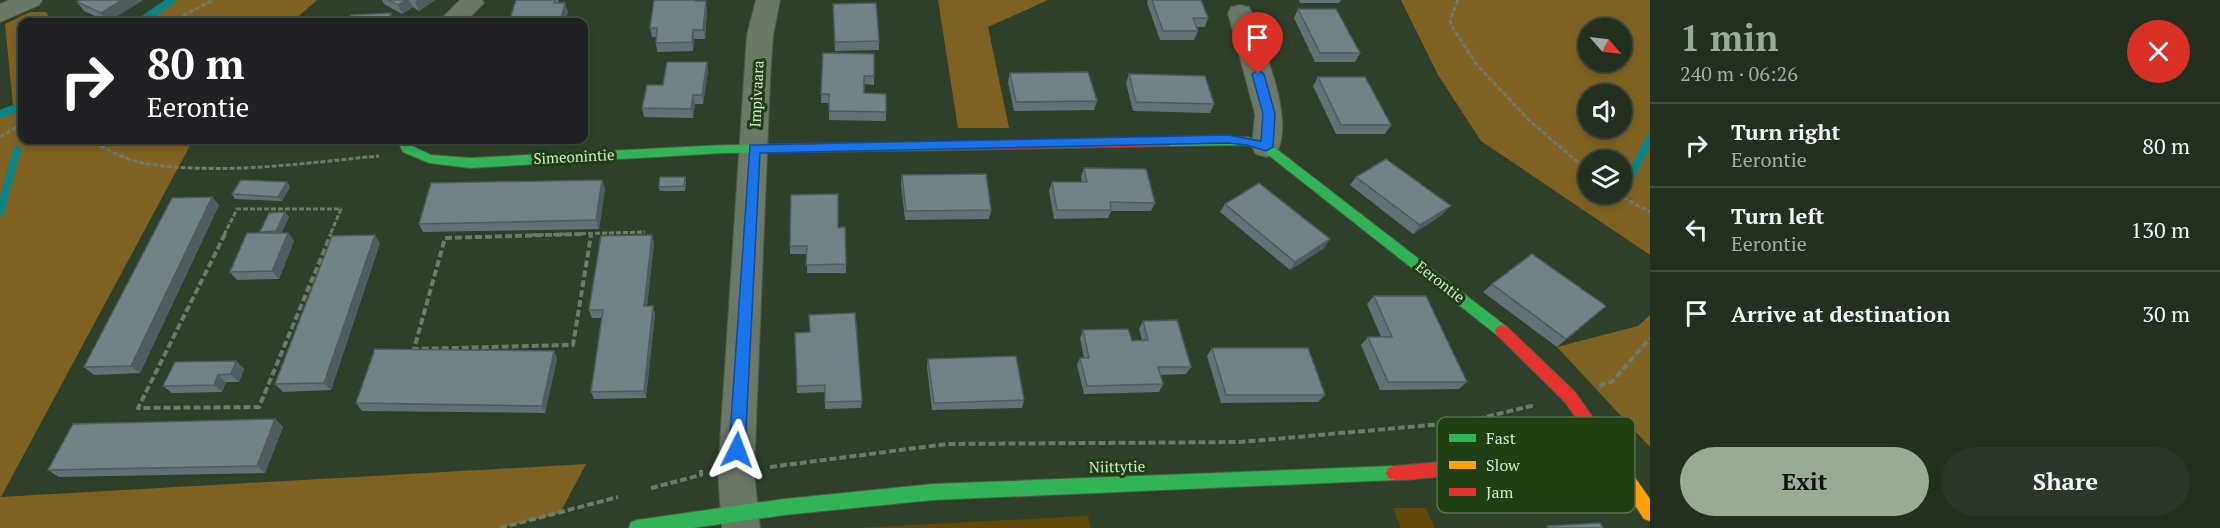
<!DOCTYPE html>
<html lang="en">
<head>
<meta charset="utf-8">
<style>
	:root { --surface:#233020; --page:#2b3829; --text:#f1f3f6; --muted:#a3a9a5; --line:#404b3e; --accent:#9aab94 }
	body { margin:0; font-family:"PT Serif",serif; background:var(--page); color:var(--text); height:100vh; display:flex; flex-direction:column; font-size:22px; white-space:nowrap }
	* { box-sizing:border-box; margin:0 }
	p { font-size:20px; color:var(--muted) }
	.icon { flex:none; width:33px; height:33px; fill:none; stroke:currentColor; stroke-width:2; stroke-linecap:round; stroke-linejoin:round }
	.map { position:relative; flex:1; overflow:hidden }
	.drawer { display:flex; flex-direction:column; background:var(--surface); width:570px }
	.drawer>* { flex:none }
	.top-card { position:absolute; left:18px; top:18px; width:570px; height:126px; border-radius:12px; box-shadow:0 3px 9px #0003,0 0 0 2px var(--line); background:#202124; color:#fff; overflow:hidden }
	.needle { width:39px; rotate:118deg }
	.fabs { position:absolute; left:1578px; top:18px; display:grid; gap:12px }
	.fabs a { display:grid; place-items:center; width:54px; height:54px; border-radius:50%; background:var(--surface); box-shadow:0 3px 9px #0003,0 0 0 2px var(--line); font-size:30px }
	.pin { position:absolute; display:grid; place-items:center; width:51px; height:51px; color:#fff; margin:-62px -26px; border-radius:50% 50% 50% 0; rotate:-45deg; box-shadow:0 0 6px #0007 }
	.pin .icon { rotate:45deg }
	.me { position:absolute; width:66px; margin:-33px; rotate:3deg; stroke-linejoin:round; filter:drop-shadow(0 0 4px #0008) }
	.turn { display:flex; align-items:center; gap:21px; height:126px; padding:0 30px; font-size:27px }
	.turn .icon { width:78px; height:78px; stroke-width:2.5 }
	.turn b { display:block; font-size:42px; line-height:51px }
	.round { display:grid; place-items:center; flex:none; width:63px; height:63px; border-radius:32px; background:var(--page) }
	.overview { display:flex; align-items:center; justify-content:space-between; height:102px; padding:0 30px }
	h1 { font-size:36px; font-weight:600; line-height:45px; color:var(--accent) }
	.action { display:flex; gap:12px; margin-top:auto; padding:12px 30px }
	.action a { flex:1; height:69px; border-radius:36px; background:var(--accent); color:#111; font-size:24px; font-weight:600; line-height:69px; text-align:center }
	.action a+a { background:var(--page); color:var(--text) }
	ul { padding:0; list-style:none }
	li { display:flex; align-items:center; gap:18px; height:84px; padding:0 30px; border-top:2px solid var(--line) }
	li div { flex:1 }
	li b { display:block; font-size:22px }
	li em { font-style:normal }
	main { display:flex; flex:1; min-height:0 }
	.map>svg:first-child { display:block }
	.green { fill:#614707 }
	.forest { fill:#7f6122; fill-rule:evenodd }
	.lines { fill:none; stroke-linecap:round; stroke-linejoin:round }
	.stream { stroke:#0a8485; stroke-width:8 }
	.street-casing { stroke:#4c5b47; stroke-width:2 }
	.fast-casing { stroke:#4c5b47; stroke-width:2 }
	.slow-casing { stroke:#4c5b47; stroke-width:2 }
	.jam-casing { stroke:#4c5b47; stroke-width:2 }
	.path-far1 { stroke:#6d7969; stroke-width:3; stroke-dasharray:5 2; stroke-linecap:butt }
	.path { stroke:#6d7969; stroke-width:4; stroke-dasharray:7 3; stroke-linecap:butt }
	.street { fill:#6b7867; fill-rule:evenodd }
	.fast { fill:#30b455; fill-rule:evenodd }
	.slow { fill:#ff9f0a; fill-rule:evenodd }
	.jam { fill:#e5322d; fill-rule:evenodd }
	.wall { fill:#627175 }
	.shaded-wall { fill:#505c5f }
	.building { fill:#728388; stroke:#505c5f; stroke-width:1.5 }
	.route { fill:#1a73e8; stroke:#114b97; stroke-width:1.5 }
	.labels { text-anchor:middle; stroke-width:6; stroke-linejoin:round; paint-order:stroke }
	.street-label { font-size:15px; fill:#d3e5cd; stroke:#203f15 }
	.key { fill:#203f15; stroke:#56714c; stroke-width:1.5 }
	.key-label { font-size:16px; fill:#d3e5cd }
</style>
</head>
<body>
<main>
<div class="map">
<svg width="1650" height="528" viewBox="0 0 1650 528">
	<rect width="100%" height="100%" fill="#2f402a"/>
	<path class="green" d="M1393,508H1426L1435,528H1401Z
		M1088,516L1091,528H856Z"/>
	<path class="forest" d="M173,0H317L292,22H138Z
		M938,0H1048L988,27L1009,128H958Z
		M1401,0H1650V255L1481,141L1438,75ZM1622,28V62H1588V28ZM1588,94H1622V128H1588ZM1588,160H1622V194H1588Z
		M30,12H46L52,22H22V140H193L1,497L586,464L560,513L500,528H0V110L13,105L5,24Z
		M1650,315V447L1557,347L1638,326Z"/>
	<g class="lines">
		<path class="stream" d="M140,22L172,0
			M0,114L22,106
			M1631,176L1650,138
			M0,212L17,150"/>
		<defs>
			<path id="street" d="M10,0H42L39,5L0,22V4Z
				M460,0H482L484,3L465,22H438Z
				M756,0H780L773,35L770,79L754,473L760,528H722L718,473L744,79L747,35Z
				M1240,5L1249,7L1252,13C1263,49 1296,120 1276,154L1266,157L1256,154L1252,147L1255,114L1228,13L1231,7Z"/>
			<path id="fast" d="M1247,137L1270,144L1507,327L1509,331L1507,335L1502,337L1497,335L1262,150L1247,145L1169,146L1163,142L1169,138Z
				M397,140H409L412,146L431,155L470,158L724,145L951,142L957,146L951,150L724,153L470,168L429,163L403,152Z
				M1394,466L1400,468L1402,473L1400,478L1394,480L933,500L784,515L693,528H629L631,522L637,520L784,499L933,484Z"/>
			<path id="slow" d="M1600,433L1605,435L1650,499V521L1644,519L1595,445L1592,440L1595,435Z"/>
			<path id="jam" d="M1169,138L1175,142L1169,146L951,150L945,146L951,142Z
				M1502,325L1507,327L1575,392L1605,435L1608,440L1605,445L1600,447L1593,443C1536,463 1485,474 1425,478C1414,479 1399,482 1388,478L1386,473L1388,468L1394,466C1460,461 1523,454 1585,431L1565,402L1497,335L1495,331L1497,327Z"/>
		</defs>
		<use href="#street" class="street-casing"/>
		<use href="#fast" class="fast-casing"/>
		<use href="#slow" class="slow-casing"/>
		<use href="#jam" class="jam-casing"/>
		<path class="path-far1" d="M1458,0L1450,20L1451,25L1477,65L1528,119L1588,171
			M170,22L213,0
			M0,137L22,124
			M97,140L100,146C113,152 129,161 143,163C221,176 302,163 379,156
			M1617,194L1650,212
			M224,235L237,209H341L330,235
			M532,235L645,232"/>
		<path class="path" d="M225,234L138,408L259,407L331,234
			M582,234L445,238L414,349L573,345L591,235
			M1599,386L1613,381L1650,338
			M770,467L947,444L1241,442L1465,422L1535,405
			M651,488L701,475V470
			M500,528L618,497"/>
		<use href="#street" class="street"/>
		<use href="#fast" class="fast"/>
		<use href="#slow" class="slow"/>
		<use href="#jam" class="jam"/>
	</g>
	<path class="wall" d="M81,0H143L108,22L84,11L77,2Z
		M382,0H435L419,11L413,7L402,14L384,4Z
		M516,0H558L559,3L568,12L565,22H509Z
		M1148,0H1201L1208,18L1205,27H1196L1198,31L1194,40H1160L1147,3Z
		M1299,0H1341L1339,3H1300Z
		M698,1L707,10L705,39H694L693,51L657,52L656,43V37H652L650,28Z
		M833,4L879,41V50L835,51Z
		M1298,9L1360,53L1355,62H1315L1294,18Z
		M823,53L874,76V85L864,84V93L886,112V121L829,120V103H821Z
		M708,71L703,104H695L693,118L644,117L642,108L663,85Z
		M1010,73L1097,101L1094,110L1014,111L1008,82Z
		M1129,74L1214,104L1210,113L1133,111L1126,83Z
		M1318,77L1391,125L1385,134H1336L1313,86Z
		M271,140H349L346,146H300L298,143L296,145L273,146L270,141Z
		M1084,168L1155,203L1151,211H1111L1108,218L1054,219L1049,191L1052,182H1082L1081,177Z
		M902,175L991,210L989,219L905,220L901,184Z
		M685,177L686,182L685,191H660L659,187Z
		M1356,177L1443,214L1413,234L1350,185Z
		M602,180L605,189L599,229L423,232L419,224Z
		M287,182L290,187L282,201L235,199L232,194Z
		M212,197L219,205L140,373L94,375L84,367Z
		M1225,204L1324,248L1290,270L1220,212Z
		M285,212L289,217L281,233H288L294,241L279,279L237,280L230,272L261,233L260,232Z
		M838,228L846,264V273H807V254H790V246Z
		M652,235L654,243L647,306H653L655,314L646,398L594,399L591,392L602,318H592L589,310Z
		M380,243L331,390L283,392L275,384Z
		M1492,284L1606,306L1557,347L1483,292Z
		M1374,296L1467,382L1459,389L1380,390L1361,345L1368,337H1381L1367,304Z
		M1143,321L1191,367L1186,374L1161,375L1163,384L1159,392L1084,394L1077,365L1080,358H1084L1080,338L1083,330L1132,341L1142,340L1139,329Z
		M795,333L862,401L861,408L825,409V392L797,393Z
		M1212,348L1325,395L1318,402L1221,403L1207,356Z
		M554,351L557,359L545,413L362,411L356,403Z
		M928,359L1024,400L1022,408L932,410L927,367Z
		M236,361L244,369L239,382H226L222,392L172,393L163,386Z
		M275,419L283,427L265,473L59,477L48,470Z"/>
	<path class="shaded-wall" d="M122,0H143L108,22L101,13Z
		M406,0H409L413,7L402,14L398,5Z
		M417,0H435L419,11L415,2Z
		M706,1L707,10L705,39L703,30Z
		M565,3L568,12L565,22H562L561,19Z
		M391,13L395,22H387Z
		M693,30L694,39L693,51L692,42Z
		M707,62L708,71L703,104L702,95Z
		M693,95L695,104L693,118L691,109Z
		M294,140H296L298,143L296,145L293,141Z
		M342,140H349L346,146Z
		M602,180L605,189L599,229L596,220Z
		M287,182L290,187L282,201L278,197Z
		M212,197L219,205L140,373L131,366Z
		M1451,206L1443,214L1413,234L1420,225Z
		M285,212L289,217L280,236L276,231Z
		M288,233L294,241L279,279L272,271Z
		M375,235L380,243L331,390L324,383Z
		M652,235L654,243L646,314L644,306Z
		M1330,239L1324,248L1290,270L1295,262Z
		M653,306L655,314L646,398L644,391Z
		M554,351L557,359L545,413L542,406Z
		M236,361L244,369L239,382L231,374Z
		M218,375L226,382L222,392L214,385Z
		M275,419L283,427L265,473L257,466Z"/>
	<path class="building" d="M81,0H122L101,13L77,2Z
		M388,0H406L398,5Z
		M516,0H555L554,3H565L561,19L551,20V22H509Z
		M654,0H697L696,1H706L703,30H693L692,42L656,43L657,28H650Z
		M1152,0H1201L1208,18H1193L1198,31H1163Z
		M876,3L879,41L835,42L833,4Z
		M1298,9H1336L1360,53H1320Z
		M391,13L387,22H348L351,15Z
		M823,53L874,54V76H864V93L886,94V112L829,111V94H821Z
		M667,62H707L702,95H693L691,109L642,108L647,85H663Z
		M1088,72L1097,101L1016,102L1010,73Z
		M1129,74L1205,76L1214,104L1136,102Z
		M1318,77H1365L1391,125H1341Z
		M271,140H294L293,141H270Z
		M1386,159L1451,206L1420,225L1356,177Z
		M1084,168L1146,169L1155,203L1110,202L1111,210H1057L1052,182H1087Z
		M986,174L991,210L906,211L902,175Z
		M660,177H685L684,186L659,187Z
		M241,180L287,182L278,197L232,194Z
		M602,180L596,220L419,224L431,183Z
		M1259,183L1330,239L1295,262L1225,204Z
		M838,194V228L845,227L846,264L806,265L807,246H790L791,195Z
		M212,197L131,366L84,367L172,198Z
		M285,212L276,231L260,232L269,213Z
		M247,233H288L272,271L230,272Z
		M375,235L324,383L275,384L332,236Z
		M652,235L644,306H653L644,391L591,392L603,310H589L601,236Z
		M1532,254L1606,306L1566,339L1492,284Z
		M1374,296H1426L1467,382H1388L1368,337H1392Z
		M855,313L862,401L825,402V385L797,386L795,333L810,332L809,315Z
		M1177,320L1191,367H1158L1163,384L1087,386L1080,358H1089L1083,330L1128,329L1132,341L1148,340L1143,321Z
		M1212,348H1308L1325,395H1226Z
		M375,349L554,351L542,406L356,403Z
		M1016,356L1024,400L934,403L928,359Z
		M236,361L231,374L218,375L214,385L163,386L175,362Z
		M275,419L257,466L48,470L73,424Z
		M1600,523L1603,528H1548L1547,526Z"/>
	<path class="route" d="M1258,70L1264,74L1275,114L1273,147L1266,151L1247,145L1228,143L760,153L745,450L743,455L737,457L732,455L729,450L750,145L1228,135L1261,141L1263,114L1252,74Z"/>
	<g class="labels">
		<g class="street-label">
			<text transform="translate(757 94) rotate(-87)" y="5">Impivaara</text>
			<text transform="translate(574 157) rotate(-3)" y="5">Simeonintie</text>
			<text transform="translate(1440 282) rotate(38)" y="5">Eerontie</text>
			<text transform="translate(1117 467) rotate(-1)" y="5">Niittytie</text>
		</g>
	</g>
	<rect x="1437" y="417" width="198" height="96" rx="9" class="key"/>
	<rect x="1449" y="434" width="27" height="8" fill="#30b455"/>
	<rect x="1449" y="461" width="27" height="8" fill="#ff9f0a"/>
	<rect x="1449" y="488" width="27" height="8" fill="#e5322d"/>
	<g class="key-label">
		<text x="1486" y="444">Fast</text>
		<text x="1486" y="471">Slow</text>
		<text x="1486" y="498">Jam</text>
	</g>
</svg>
<div class="fabs">
<a><svg class="needle" viewBox="-14 -14 28 28"><path d="M0-13l5 13h-10z" fill="#e53935"/><path d="M0 13l5-13h-10z" fill="#a3a9a5"/></svg></a>
<a><svg class="icon" aria-label="sound" viewBox="0 0 24 24"><path d="M4 9h4l5-4v14l-5-4H4zM17 9q2 3 0 6"/></svg></a>
<a><svg class="icon" aria-label="layers" viewBox="0 0 24 24"><path d="M12 4l9 5-9 5-9-5zM3 14l9 5 9-5"/></svg></a>
</div>
<div class="pin" style="left:1258px;top:74px;background:#d93025"><svg class="icon" aria-label="arrive" viewBox="0 0 24 24"><path d="M6 21V4h12l-3 4 3 4H6"/></svg></div>
<svg class="me" style="left:737px;top:450px" viewBox="-20 -20 40 40"><path d="M0-17L14 15 0 8-14 15z" fill="#1a73e8" stroke="#fff" stroke-width="4"/></svg>
<div class="top-card">
<div class="turn"><svg class="icon" aria-label="right" viewBox="0 0 24 24"><path d="M7 20v-9h11M14 6l5 5-5 5"/></svg><div><b>80 m</b>Eerontie</div></div>
</div>
</div>
<section class="drawer">
<div class="overview"><div><h1>1 min</h1><p>240 m · 06:26</p></div><a class="round" style="background:#d93025;color:#fff"><svg class="icon" aria-label="close" viewBox="0 0 24 24"><path d="M6 6l12 12M18 6L6 18"/></svg></a></div>
<ul>
<li><svg class="icon" aria-label="right" viewBox="0 0 24 24"><path d="M7 20v-9h11M14 6l5 5-5 5"/></svg><div><b>Turn right</b><p>Eerontie</p></div><em>80 m</em></li>
<li><svg class="icon" aria-label="left" viewBox="0 0 24 24"><path d="M17 20v-9H6M10 6l-5 5 5 5"/></svg><div><b>Turn left</b><p>Eerontie</p></div><em>130 m</em></li>
<li><svg class="icon" aria-label="arrive" viewBox="0 0 24 24"><path d="M6 21V4h12l-3 4 3 4H6"/></svg><div><b>Arrive at destination</b></div><em>30 m</em></li>
</ul>
<div class="action"><a>Exit</a><a>Share</a></div>
</section>
</main>
</body>
</html>
